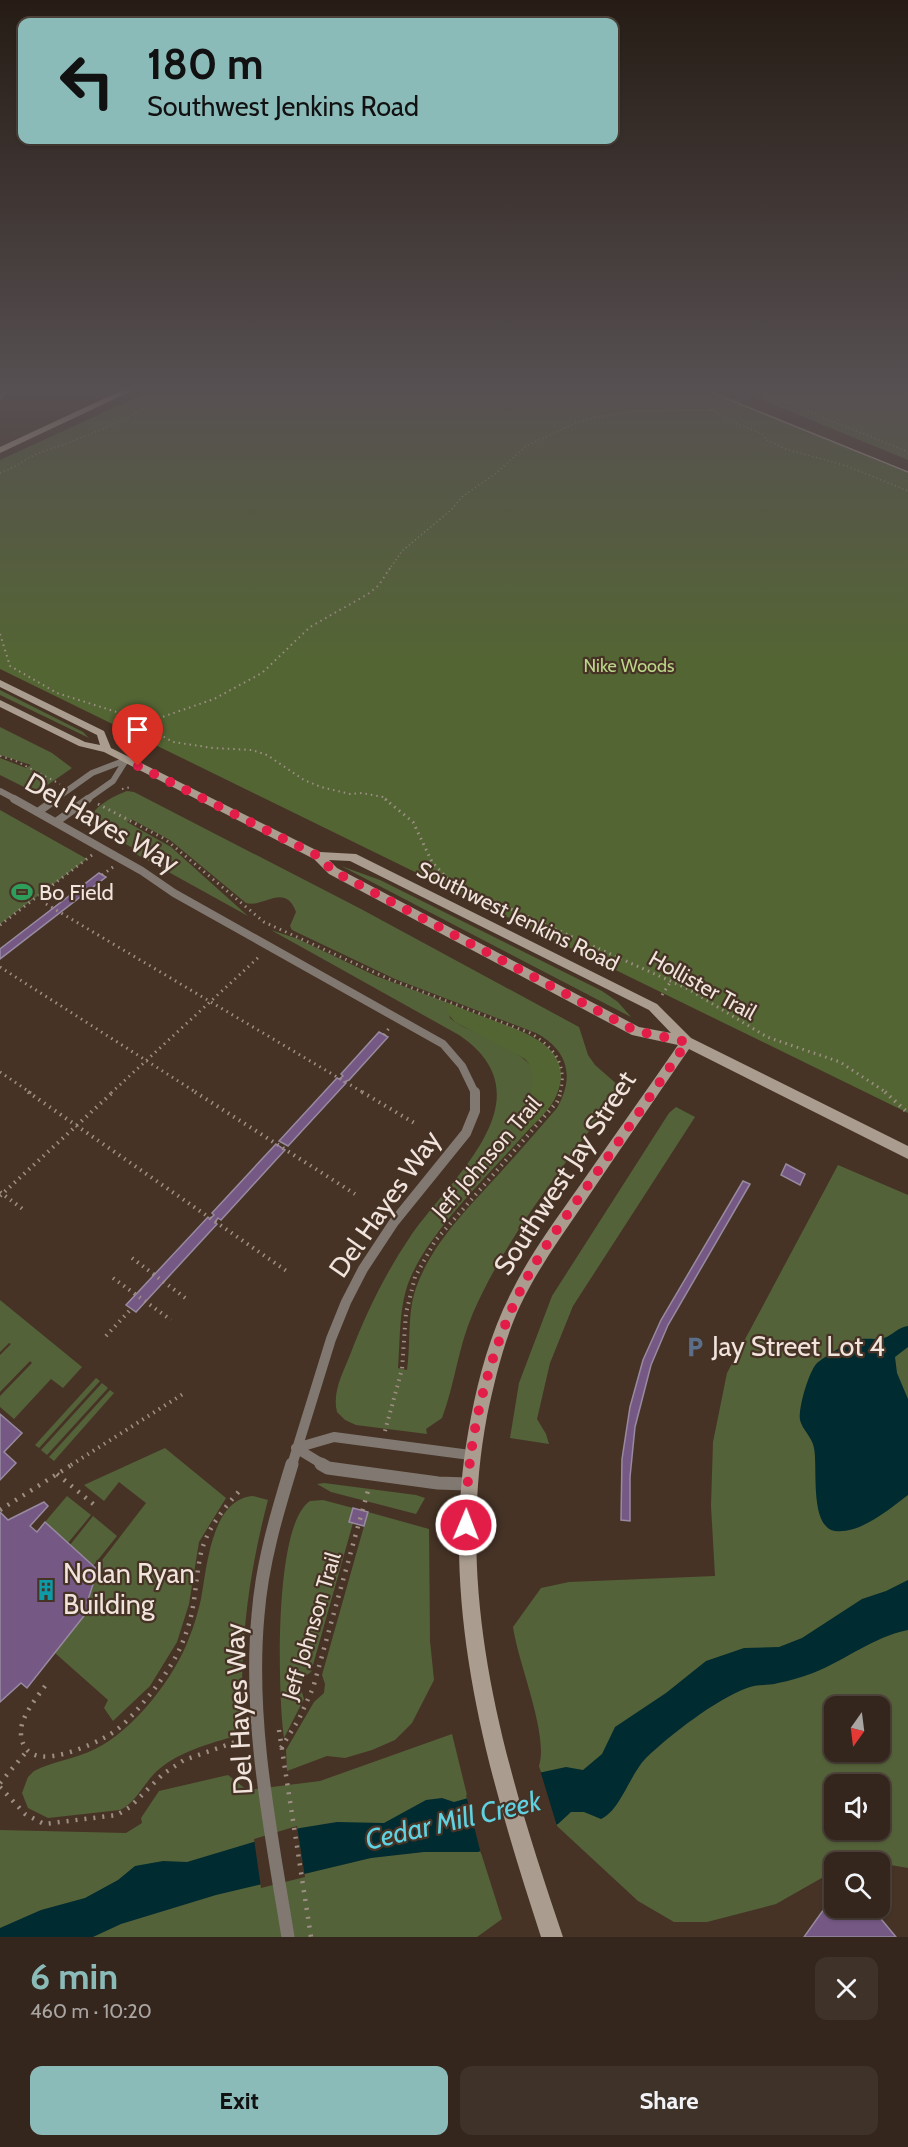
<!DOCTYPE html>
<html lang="en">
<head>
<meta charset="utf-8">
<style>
	:root { --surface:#34261c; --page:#3f3229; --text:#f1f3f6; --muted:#a9a5a3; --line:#4e433b; --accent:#8bbbb9 }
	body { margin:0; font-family:Cabin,sans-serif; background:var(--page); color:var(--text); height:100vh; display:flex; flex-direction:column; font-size:22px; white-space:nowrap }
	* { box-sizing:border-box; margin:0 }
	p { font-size:20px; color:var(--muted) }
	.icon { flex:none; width:33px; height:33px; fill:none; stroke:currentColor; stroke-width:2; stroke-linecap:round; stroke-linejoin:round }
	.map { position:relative; height:1937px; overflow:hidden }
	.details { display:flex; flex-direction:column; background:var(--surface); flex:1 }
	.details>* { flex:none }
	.banner { position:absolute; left:18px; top:18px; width:600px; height:126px; border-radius:12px; box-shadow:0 2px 4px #0004,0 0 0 2px var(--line); background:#8bbbb9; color:#111; overflow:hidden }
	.needle { width:39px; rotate:194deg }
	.tools { position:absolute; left:824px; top:1696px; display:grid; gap:12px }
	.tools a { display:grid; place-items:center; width:66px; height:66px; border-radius:12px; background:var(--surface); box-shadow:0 2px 4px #0004,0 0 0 2px var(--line); font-size:30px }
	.pin { position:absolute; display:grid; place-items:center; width:51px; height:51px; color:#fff; margin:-62px -26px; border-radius:50% 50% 50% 0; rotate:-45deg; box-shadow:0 0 6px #0007 }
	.pin .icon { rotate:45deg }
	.me { position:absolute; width:66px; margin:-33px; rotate:1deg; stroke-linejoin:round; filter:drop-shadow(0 0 4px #0008) }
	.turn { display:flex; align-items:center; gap:21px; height:126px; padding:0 30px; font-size:27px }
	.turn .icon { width:78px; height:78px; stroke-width:2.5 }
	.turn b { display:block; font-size:42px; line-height:51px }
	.round { display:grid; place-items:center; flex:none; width:63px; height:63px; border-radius:12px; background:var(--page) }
	.headline { display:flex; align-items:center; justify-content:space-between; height:102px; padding:0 30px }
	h1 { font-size:36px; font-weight:800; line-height:45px; color:var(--accent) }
	.primary-button { display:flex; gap:12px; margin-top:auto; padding:12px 30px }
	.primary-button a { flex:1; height:69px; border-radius:12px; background:var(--accent); color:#111; font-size:24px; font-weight:800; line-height:69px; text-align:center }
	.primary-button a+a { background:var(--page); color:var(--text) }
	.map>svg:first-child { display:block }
	.green { fill:#546239; fill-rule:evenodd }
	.forest { fill:#546534 }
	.water { fill:#002b30 }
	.pier { fill:#463326 }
	.building { fill:#755984; stroke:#988aa0; stroke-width:1.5 }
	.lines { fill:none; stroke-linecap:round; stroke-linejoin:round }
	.path-far4 { stroke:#9e8f84; stroke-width:1.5; stroke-dasharray:1 3; stroke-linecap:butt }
	.path-far3 { stroke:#9e8f84; stroke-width:2; stroke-dasharray:1.5 4; stroke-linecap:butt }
	.path-far2 { stroke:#9e8f84; stroke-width:3; stroke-dasharray:1.5 4.5; stroke-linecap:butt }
	.path-far1 { stroke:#9e8f84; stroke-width:4; stroke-dasharray:1.5 5; stroke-linecap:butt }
	.path { stroke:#9e8f84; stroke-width:4.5; stroke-dasharray:2 7; stroke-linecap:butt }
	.lane-far3 { stroke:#817971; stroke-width:6 }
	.lane-far2 { stroke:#817971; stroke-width:8 }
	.lane-far1 { stroke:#817971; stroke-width:10 }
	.lane { stroke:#817971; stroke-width:13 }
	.street { fill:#817971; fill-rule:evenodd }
	.secondary { fill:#aa9d90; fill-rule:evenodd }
	.primary { fill:#cab9a8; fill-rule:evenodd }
	.tram { stroke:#b1a298; stroke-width:1.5 }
	.route { stroke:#e11d48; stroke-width:10; stroke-dasharray:0 18 }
	.labels { text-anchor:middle; stroke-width:4.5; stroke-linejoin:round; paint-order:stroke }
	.far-park-label { font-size:18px; fill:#bbd689; stroke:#463326 }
	.poi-label { font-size:22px; fill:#f1e4dc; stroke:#463326; text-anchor:start }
	.street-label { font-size:22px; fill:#f1e4dc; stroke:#463326 }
	.near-street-label { font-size:27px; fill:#f1e4dc; stroke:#463326 }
	.near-poi-label { font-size:27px; fill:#f1e4dc; stroke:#463326; text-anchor:start }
	.near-water-label { font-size:28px; font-style:italic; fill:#5fd1e1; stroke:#463326 }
</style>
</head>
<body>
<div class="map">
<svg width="908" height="1937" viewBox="0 0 908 1937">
	<rect width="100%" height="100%" fill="#463326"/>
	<path class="green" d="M740,387H908V460L757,398L738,389Z
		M0,690L83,732L89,738L0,695Z
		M0,727L52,753L72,768L36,793L0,775V758L26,768L31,765L0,755Z
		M127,791L134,792L361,909L579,1027L588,1055L595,1065L619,1086L617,1093C566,1164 508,1233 473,1313C458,1347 455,1384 442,1418L426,1429L427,1434L356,1425L345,1420L337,1412C332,1392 343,1373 350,1355C366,1313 385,1274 410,1237C449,1179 552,1098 459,1035L271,930L298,939L376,976L446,1002L450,1018L455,1022C470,1031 530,1055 533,1070C537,1088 524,1112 518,1128L522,1137C486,1178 421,1239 406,1290C399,1314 400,1343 398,1368L407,1370C411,1343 407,1313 416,1288C432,1243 468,1208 499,1174C519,1152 538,1130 557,1108C575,1077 568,1050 536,1033L395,979L292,930L290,926L296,912C285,882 264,908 246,903L170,840L131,819L127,822L171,847L248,916L136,854L138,851L88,823C91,808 113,796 127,791Z
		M0,810L87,859L0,924Z
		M341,866L380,880L602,991L618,1002L631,1017Z
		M676,1107L695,1117L573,1306L550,1363L537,1419L546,1434L549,1444L510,1438L519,1383L552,1296L669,1113Z
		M838,1165L908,1195V1868L879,1863H834V1871L776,1904L707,1922H674L638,1901L557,1826L539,1766C549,1735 518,1663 513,1627L541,1588L569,1582L715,1576L711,1506L713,1442L727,1373ZM834,1707H879V1752H834ZM834,1785H879V1830H834Z
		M0,1300L82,1367L63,1388L51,1379L14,1419L0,1407V1396L32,1363L30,1361L0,1392V1355L11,1344L9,1343L0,1352Z
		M96,1378L100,1381L39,1448L35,1445Z
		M102,1383L108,1388L47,1455L41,1450Z
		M110,1390L114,1393L54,1461L49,1457Z
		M165,1448L226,1498L199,1542L189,1604L177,1642L150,1686L113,1721L104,1708L108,1700L55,1653L91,1607L87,1603L95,1578L100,1572L96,1568L146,1503L119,1482L104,1501L84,1485Z
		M324,1483L416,1495L425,1498L416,1514L331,1492L317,1484Z
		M67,1496L91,1515L68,1543L45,1522Z
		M253,1496L268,1500C247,1580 239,1651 243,1734C215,1742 181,1750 158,1770C145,1781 136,1803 120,1810L48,1818L28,1808L22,1793L28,1777L34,1771C54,1761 75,1759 95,1749C133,1731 175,1677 189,1638C194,1626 198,1612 201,1599C207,1568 211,1499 253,1496Z
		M323,1500L353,1508L349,1522L353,1523L311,1672L304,1677L300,1686L304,1699L284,1738C278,1695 273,1525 310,1501Z
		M368,1512L429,1529L430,1641L434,1680L412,1723L395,1740L372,1750L345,1758L327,1756L287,1771L286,1750L314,1702L324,1693L325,1684L322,1675Z
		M93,1516L117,1536L93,1566L70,1545Z
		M452,1734L482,1856L502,1919L477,1937H0V1830L126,1833L142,1823L141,1818L159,1791L228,1775L247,1790L320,1781Z"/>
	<path class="forest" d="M159,387H701L908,473V1113L0,669V460Z
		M446,1002C463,1009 481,1016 498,1022C529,1034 575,1050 557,1094C551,1110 533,1124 522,1137L518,1129C525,1109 543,1077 525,1059L455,1022L447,1013Z"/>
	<path class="water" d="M908,1326V1347L895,1357L897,1373L908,1399V1495C889,1509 861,1534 835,1531C809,1527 818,1467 814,1448C812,1437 802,1429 800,1420C798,1408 809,1371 817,1363C828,1354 848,1342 861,1339C869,1338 876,1340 884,1338C893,1335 898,1327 908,1326Z
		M908,1580V1630C873,1637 846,1660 813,1673C802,1677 789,1681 778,1683C768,1686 756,1684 747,1688C715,1700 670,1735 646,1758C630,1774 620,1811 601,1819L584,1812H571L558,1824L478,1852H424L371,1858L216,1895L121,1924L93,1937H0V1928L41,1910L85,1898L118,1880L135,1866L163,1861L187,1862L300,1828L337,1822L384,1823L426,1800L442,1798L454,1802L500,1789L529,1775L566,1767L583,1770L602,1754L615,1727L666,1693L706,1661L744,1648L779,1647L802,1638L862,1599L886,1591Z"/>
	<path class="pier" d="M540,1770L557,1826L481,1854L466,1795L499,1787L528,1772Z
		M297,1826L305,1877L261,1888L254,1839Z"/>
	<path class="building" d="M99,873L106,877L0,959V949Z
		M379,1032L388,1037L349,1080L344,1082L346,1083L288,1146L279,1141L337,1078L339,1079L343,1076L341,1074Z
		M276,1144L285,1150L221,1220L218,1218L215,1222L217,1224L136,1312L126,1305L208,1217L210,1219L214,1215L212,1213Z
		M786,1164L805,1174L800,1185L781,1175Z
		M743,1181L750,1184L668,1325L651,1365L635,1427L630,1477V1521L621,1520L622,1459L630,1407L643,1360L661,1320Z
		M0,1414L22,1433L4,1452L16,1463L0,1480Z
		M44,1502L48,1506L30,1526L37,1532L45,1522L100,1572L95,1578L87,1603L91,1607L27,1688L21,1683L0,1702V1512L8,1520Z
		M353,1508L368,1512L364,1526L349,1522Z
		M834,1895V1908H872L896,1937H804Z"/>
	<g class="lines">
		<path class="path-far4" d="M652,387L707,407L735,423L762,434L767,440L785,449L847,466L908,491
			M706,387L740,402
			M758,389L775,387
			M736,392L756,390L908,452
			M0,473C15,468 23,460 37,454C45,450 54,448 63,445C96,432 148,412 173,387
			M389,570L402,551L451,510L463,496L495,474L526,446L578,422L593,418L635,411L711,410L748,398L734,393L737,387"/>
		<path class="path-far3" d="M0,634L10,666L57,693L123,714L173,742L213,748L252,750L267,755L304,780L321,787L350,794L362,793L383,797L387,800
			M130,735L142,724L214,699L262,673L310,627L368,594L379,585L390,568
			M0,756L14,760L60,784
			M122,789L131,787"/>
		<path class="path-far2" d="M385,799L413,822L432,862L451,882L688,989L767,1037L840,1062L887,1093
			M98,804L165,839L264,922L389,979L530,1033C554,1047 568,1065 560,1093
			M102,875L113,867
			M46,904L364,1093
			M0,925L92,855
			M0,967L197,1093
			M662,995L671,981
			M384,1035L390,1027
			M0,1072L31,1093
			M111,1093L261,955"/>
		<path class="path-far1" d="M28,1092L288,1272
			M195,1092L355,1194
			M362,1092L416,1124
			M885,1092L908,1113
			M0,1192L24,1210
			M0,1196L113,1092
			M132,1258L188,1300
			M113,1278L171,1320
			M106,1336L131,1309
			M385,1431L402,1369L406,1313L415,1277L435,1241L557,1102L561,1092
			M71,1465L183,1394"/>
		<path class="path" d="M57,1474L97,1507
			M0,1510L73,1464
			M45,1686C37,1697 28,1708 23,1721C20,1729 20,1740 25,1747C38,1770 92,1745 109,1735C119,1729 128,1720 136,1711C157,1687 178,1660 187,1630C196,1605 195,1579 201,1553C207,1528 225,1507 242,1488
			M279,1730L311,1937
			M281,1748L299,1719L313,1688L369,1487
			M0,1783L27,1751
			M0,1787L25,1814L44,1824L117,1815L130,1807L163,1774L184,1760L244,1739"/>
		<path class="lane-far3" d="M0,791L17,800
			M54,800L92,773L126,760
			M86,800L113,781L126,760"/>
		<path class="lane-far2" d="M14,799L142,871L174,893L443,1044L462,1066L475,1093
			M38,812L56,799
			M56,822L88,799"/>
		<path class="lane-far1" d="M296,1448L324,1465
			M296,1448L334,1437L470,1455
			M292,1465L331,1339L346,1302L363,1269L394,1222L466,1133L475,1111V1092"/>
		<path class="lane" d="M321,1464L328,1468L438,1483L467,1484
			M288,1937C271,1832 248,1722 258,1615C262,1563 277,1513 292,1464"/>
		<path class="street" d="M7,387H14L0,400V394Z"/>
		<path class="secondary" d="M0,680L104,731L111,748L320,852L356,854L657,1004L691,1038L908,1146V1159L689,1049C655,1099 620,1149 586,1200C563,1234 538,1268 520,1306C504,1340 495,1379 487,1416C453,1598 505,1766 563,1937H541C486,1768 435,1596 471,1417C479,1375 491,1332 511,1293C529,1256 554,1222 578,1188C611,1140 645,1093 678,1045L632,1035L329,874L314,859L104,752L79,746L0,707V700L85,742L100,745L97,735L0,687ZM329,860L350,861L649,1010L671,1033L639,1027L337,868Z"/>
		<path class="primary" d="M129,387H140L0,453V447Z"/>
		<path class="tram" d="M698,387L908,472"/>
	</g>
	<linearGradient id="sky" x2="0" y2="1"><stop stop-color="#261c15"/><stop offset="0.59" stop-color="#575052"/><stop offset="1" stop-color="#575052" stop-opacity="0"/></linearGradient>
	<rect width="908" height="659" fill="url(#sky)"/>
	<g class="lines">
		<path class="route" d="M138,766L318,856L333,871L636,1031L687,1042C654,1091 620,1140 586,1188C560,1225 532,1263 514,1304C483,1373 466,1450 466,1525"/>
	</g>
	<defs>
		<symbol id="stadium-bare" viewBox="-9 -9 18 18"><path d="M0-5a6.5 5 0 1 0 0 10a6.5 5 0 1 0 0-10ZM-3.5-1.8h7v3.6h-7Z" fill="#2e9e5b" stroke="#463326" stroke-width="2.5" paint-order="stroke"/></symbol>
		<symbol id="parking-bare" viewBox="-9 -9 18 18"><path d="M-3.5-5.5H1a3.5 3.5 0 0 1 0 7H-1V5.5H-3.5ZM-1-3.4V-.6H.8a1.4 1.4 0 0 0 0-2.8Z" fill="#5c6f8a" stroke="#463326" stroke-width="2.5" paint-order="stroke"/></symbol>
		<symbol id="building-bare" viewBox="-9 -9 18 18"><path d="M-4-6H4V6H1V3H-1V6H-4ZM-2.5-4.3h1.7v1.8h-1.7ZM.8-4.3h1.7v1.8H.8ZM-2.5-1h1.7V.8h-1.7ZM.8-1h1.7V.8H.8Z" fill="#0f9aa8" stroke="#463326" stroke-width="2.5" paint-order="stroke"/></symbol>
	</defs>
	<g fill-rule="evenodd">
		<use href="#stadium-bare" x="7" y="877" width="30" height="30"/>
		<use href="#parking-bare" x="680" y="1332" width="30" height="30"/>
		<use href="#building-bare" x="31" y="1575" width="30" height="30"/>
	</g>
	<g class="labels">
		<g class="far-park-label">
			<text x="629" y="672">Nike Woods</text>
		</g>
		<g class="poi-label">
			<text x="39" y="900">Bo Field</text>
		</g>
		<g class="street-label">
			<text transform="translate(518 916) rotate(26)" y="8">Southwest Jenkins Road</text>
			<text transform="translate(703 985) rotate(29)" y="8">Hollister Trail</text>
			<text transform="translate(486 1157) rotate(-49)" y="8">Jeff Johnson Trail</text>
			<text transform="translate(311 1626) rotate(-73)" y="8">Jeff Johnson Trail</text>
		</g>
		<g class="near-street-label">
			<text transform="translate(102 823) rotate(30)" y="9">Del Hayes Way</text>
			<text transform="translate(565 1173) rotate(-57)" y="9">Southwest Jay Street</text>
			<text transform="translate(385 1204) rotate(-55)" y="9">Del Hayes Way</text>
			<text transform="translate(239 1709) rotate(-93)" y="9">Del Hayes Way</text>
		</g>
		<g class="near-poi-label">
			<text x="712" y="1356">Jay Street Lot 4</text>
			<text x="63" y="1583">Nolan Ryan<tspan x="63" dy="31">Building</tspan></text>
		</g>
		<g class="near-water-label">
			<text transform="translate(453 1820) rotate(-13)" y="10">Cedar Mill Creek</text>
		</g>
	</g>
</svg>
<div class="tools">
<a><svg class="needle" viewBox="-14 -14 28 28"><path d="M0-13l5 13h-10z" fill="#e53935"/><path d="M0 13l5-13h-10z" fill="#a9a5a3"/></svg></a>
<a><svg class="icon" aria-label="sound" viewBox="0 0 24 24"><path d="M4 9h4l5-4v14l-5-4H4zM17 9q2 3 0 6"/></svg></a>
<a><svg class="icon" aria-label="search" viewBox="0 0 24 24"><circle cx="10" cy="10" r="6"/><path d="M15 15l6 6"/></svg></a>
</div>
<div class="pin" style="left:138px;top:766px;background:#d93025"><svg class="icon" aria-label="arrive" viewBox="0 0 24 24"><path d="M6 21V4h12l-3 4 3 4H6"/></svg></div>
<svg class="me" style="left:466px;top:1525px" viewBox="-20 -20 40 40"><circle r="17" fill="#e11d48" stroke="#fff" stroke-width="3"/><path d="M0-11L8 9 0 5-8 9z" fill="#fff"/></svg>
<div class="banner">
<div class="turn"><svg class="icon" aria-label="left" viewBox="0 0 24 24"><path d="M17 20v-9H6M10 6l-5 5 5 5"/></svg><div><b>180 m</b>Southwest Jenkins Road</div></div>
</div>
</div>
<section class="details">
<div class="headline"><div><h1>6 min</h1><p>460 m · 10:20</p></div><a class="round"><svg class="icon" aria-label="close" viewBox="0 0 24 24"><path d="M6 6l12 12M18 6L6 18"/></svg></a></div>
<div class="primary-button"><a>Exit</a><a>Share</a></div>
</section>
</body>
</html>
